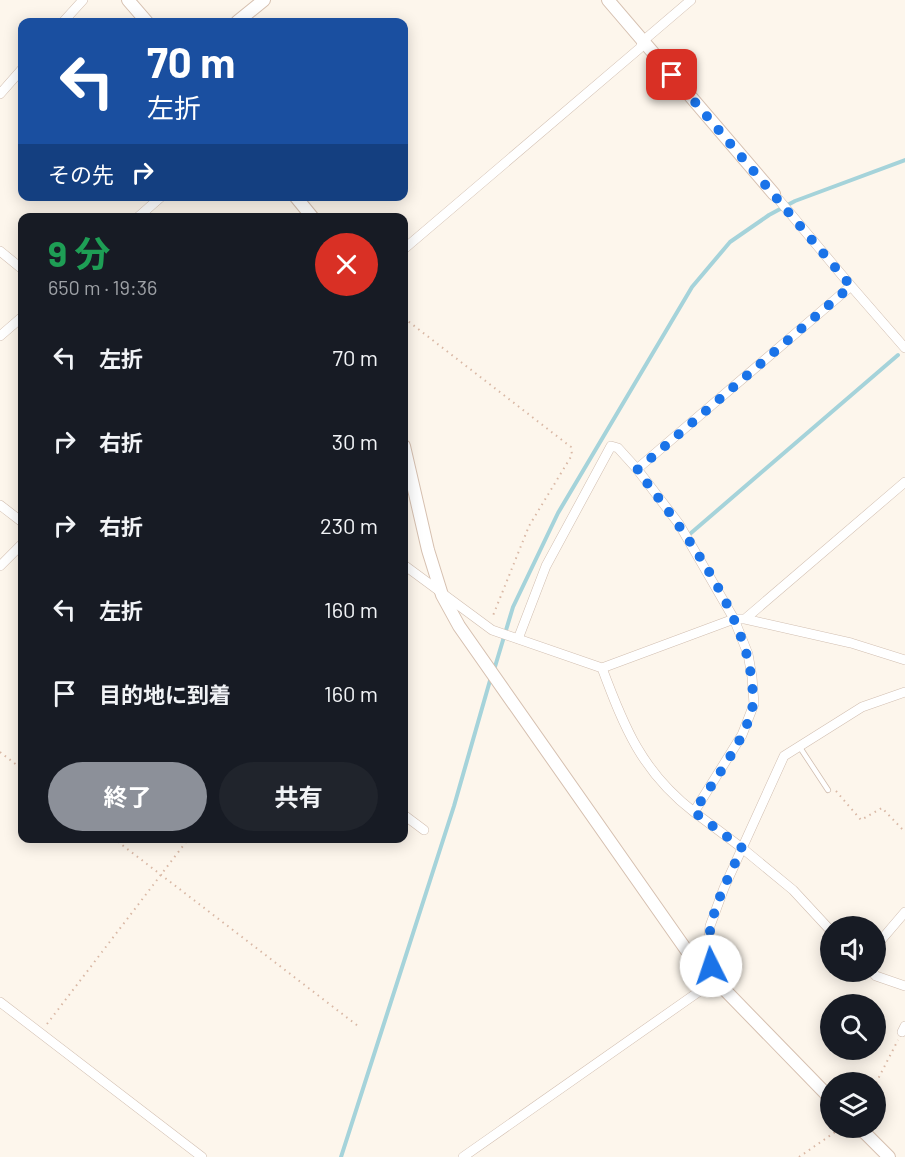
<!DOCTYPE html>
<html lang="ja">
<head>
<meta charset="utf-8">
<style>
	:root { --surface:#171b24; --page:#20242c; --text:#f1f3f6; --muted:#9ea1a6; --accent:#8c9099 }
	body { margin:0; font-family:Barlow,"Noto Sans JP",sans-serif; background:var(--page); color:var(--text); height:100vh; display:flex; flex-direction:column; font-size:22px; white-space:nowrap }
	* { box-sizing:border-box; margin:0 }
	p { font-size:20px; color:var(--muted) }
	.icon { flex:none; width:33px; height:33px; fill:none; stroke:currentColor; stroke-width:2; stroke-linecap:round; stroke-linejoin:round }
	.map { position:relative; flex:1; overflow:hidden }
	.sheet { position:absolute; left:18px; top:213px; width:390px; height:630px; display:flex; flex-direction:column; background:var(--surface); border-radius:12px; box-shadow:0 3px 15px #0003 }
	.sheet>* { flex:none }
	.guide { position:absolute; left:18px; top:18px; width:390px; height:183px; border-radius:12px; box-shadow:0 3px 15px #0003; background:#1a4fa0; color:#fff; overflow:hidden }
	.fabs { position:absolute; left:820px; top:916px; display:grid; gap:12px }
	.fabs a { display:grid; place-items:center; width:66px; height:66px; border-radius:50%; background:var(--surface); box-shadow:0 3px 15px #0003; font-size:30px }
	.pin { position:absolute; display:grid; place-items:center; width:51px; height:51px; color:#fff; margin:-26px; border-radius:12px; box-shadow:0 3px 9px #0006 }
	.me { position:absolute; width:66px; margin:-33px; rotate:356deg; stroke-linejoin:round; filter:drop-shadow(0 0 4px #0008) }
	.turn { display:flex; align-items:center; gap:21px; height:126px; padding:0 30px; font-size:27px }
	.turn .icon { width:78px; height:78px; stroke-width:2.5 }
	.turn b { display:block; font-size:42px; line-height:51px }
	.then { display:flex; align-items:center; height:57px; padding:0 30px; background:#0003; gap:12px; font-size:22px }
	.round { display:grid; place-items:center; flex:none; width:63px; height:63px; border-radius:32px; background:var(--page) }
	.overview { display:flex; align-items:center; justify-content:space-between; height:102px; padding:0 30px }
	h1 { font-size:36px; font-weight:700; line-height:45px; color:#1e9e55 }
	.cta { display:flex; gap:12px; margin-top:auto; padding:12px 30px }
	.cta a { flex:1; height:69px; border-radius:36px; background:var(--accent); color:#fff; font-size:24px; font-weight:700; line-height:69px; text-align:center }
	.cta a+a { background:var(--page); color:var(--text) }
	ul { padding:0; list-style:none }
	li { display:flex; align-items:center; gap:18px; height:84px; padding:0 30px }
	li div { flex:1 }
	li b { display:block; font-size:22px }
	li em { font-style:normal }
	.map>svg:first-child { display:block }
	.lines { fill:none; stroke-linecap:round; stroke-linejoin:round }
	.stream { stroke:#a5d3da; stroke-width:4 }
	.lane-casing { stroke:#d1beb0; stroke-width:6 }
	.street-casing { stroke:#d1beb0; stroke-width:10 }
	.secondary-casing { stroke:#d6c0b0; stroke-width:14 }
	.path { stroke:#d9b8a5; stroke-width:2; stroke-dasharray:1.5 4.5; stroke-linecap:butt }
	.lane { stroke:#fff; stroke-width:4.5 }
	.street { stroke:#fff; stroke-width:9 }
	.secondary { stroke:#fff; stroke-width:12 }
	.route { stroke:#1a73e8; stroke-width:10; stroke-dasharray:0 18 }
</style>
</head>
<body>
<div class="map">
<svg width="905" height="1157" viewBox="0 0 905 1157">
	<rect width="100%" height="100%" fill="#fdf6ec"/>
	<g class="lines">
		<path class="stream" d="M691,533L898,355
			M494,670L513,607L558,513L692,287L730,242L769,215L795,201L905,160
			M341,1157L454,806L491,677"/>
		<defs>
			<path id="lane" d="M799,746L828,790"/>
			<path id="street" d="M63,22L83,0
				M0,94L22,69
				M774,194L851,286L905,348
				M137,218L162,196
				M404,249L640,48L643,41L691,0
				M0,251L22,269
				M0,336L22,317
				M0,505L22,522
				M404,565L492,630L602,668L734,619H745L905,482
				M0,566L22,544
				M745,619L851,643L905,660
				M518,639L546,566L611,446L618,448L637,469
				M602,668C624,727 642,772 694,812L742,735L754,704L752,677L748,654L734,619L679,524L637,469L851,286
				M694,812L742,848L793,890L831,931
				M404,815L424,830
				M876,946L905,912
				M872,972L876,976L905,986
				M0,1002L202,1157
				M902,1032L905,1026
				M463,1157L714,981L707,952L710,926L724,888L784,756L862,707L905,692"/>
			<path id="secondary" d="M128,0L147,22
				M608,0L774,194
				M237,22L264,0
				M295,196L313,218
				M404,446L428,550L442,595L459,626L687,951L831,1099
				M860,1128L889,1157"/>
		</defs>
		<use href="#lane" class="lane-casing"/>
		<use href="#street" class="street-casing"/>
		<use href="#secondary" class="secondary-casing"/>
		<path class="path" d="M404,318L571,447L572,455L529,526L492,618
			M0,752L22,769
			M836,791L861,820L882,808L905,832
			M113,838L358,1026
			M47,1024L189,838
			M876,1083L898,1040
			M799,1157L841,1128"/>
		<use href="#lane" class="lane"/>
		<use href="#street" class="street"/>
		<use href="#secondary" class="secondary"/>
	</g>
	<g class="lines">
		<path class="route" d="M672,75L851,286L637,470C680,525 748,615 752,686C753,691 754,698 753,704C748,737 712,783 694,812L742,848C726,884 701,926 711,966"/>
	</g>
</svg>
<div class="fabs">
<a><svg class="icon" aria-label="sound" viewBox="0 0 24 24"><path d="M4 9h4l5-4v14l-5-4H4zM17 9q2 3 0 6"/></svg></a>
<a><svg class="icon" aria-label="search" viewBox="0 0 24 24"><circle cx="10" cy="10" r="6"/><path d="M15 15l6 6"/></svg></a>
<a><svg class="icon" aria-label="layers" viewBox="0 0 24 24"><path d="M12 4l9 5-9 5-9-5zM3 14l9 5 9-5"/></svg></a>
</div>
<div class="pin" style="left:672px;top:75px;background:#d93025"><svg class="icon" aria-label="arrive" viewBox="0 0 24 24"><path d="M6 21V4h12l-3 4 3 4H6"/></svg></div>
<svg class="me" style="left:711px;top:966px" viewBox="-20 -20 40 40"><circle r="19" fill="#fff"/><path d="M0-13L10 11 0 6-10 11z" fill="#1a73e8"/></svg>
<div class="guide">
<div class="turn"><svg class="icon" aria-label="left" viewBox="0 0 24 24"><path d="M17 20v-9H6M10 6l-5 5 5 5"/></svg><div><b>70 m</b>左折</div></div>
<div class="then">その先<svg class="icon" aria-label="right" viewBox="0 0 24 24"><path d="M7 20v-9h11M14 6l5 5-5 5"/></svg></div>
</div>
<section class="sheet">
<div class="overview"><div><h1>9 分</h1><p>650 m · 19:36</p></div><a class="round" style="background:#d93025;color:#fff"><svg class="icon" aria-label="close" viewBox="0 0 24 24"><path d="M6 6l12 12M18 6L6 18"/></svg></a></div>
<ul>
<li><svg class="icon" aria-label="left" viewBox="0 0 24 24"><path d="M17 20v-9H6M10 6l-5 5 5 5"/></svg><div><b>左折</b></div><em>70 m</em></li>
<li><svg class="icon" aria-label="right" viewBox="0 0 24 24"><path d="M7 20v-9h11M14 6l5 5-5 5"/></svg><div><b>右折</b></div><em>30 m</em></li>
<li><svg class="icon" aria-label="right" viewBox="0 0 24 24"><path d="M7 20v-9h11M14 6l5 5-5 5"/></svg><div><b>右折</b></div><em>230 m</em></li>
<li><svg class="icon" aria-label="left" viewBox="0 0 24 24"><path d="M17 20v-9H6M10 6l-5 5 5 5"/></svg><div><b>左折</b></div><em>160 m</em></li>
<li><svg class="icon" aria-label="arrive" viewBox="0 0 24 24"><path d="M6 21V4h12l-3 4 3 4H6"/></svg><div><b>目的地に到着</b></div><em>160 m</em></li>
</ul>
<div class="cta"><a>終了</a><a>共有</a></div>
</section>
</div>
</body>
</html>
